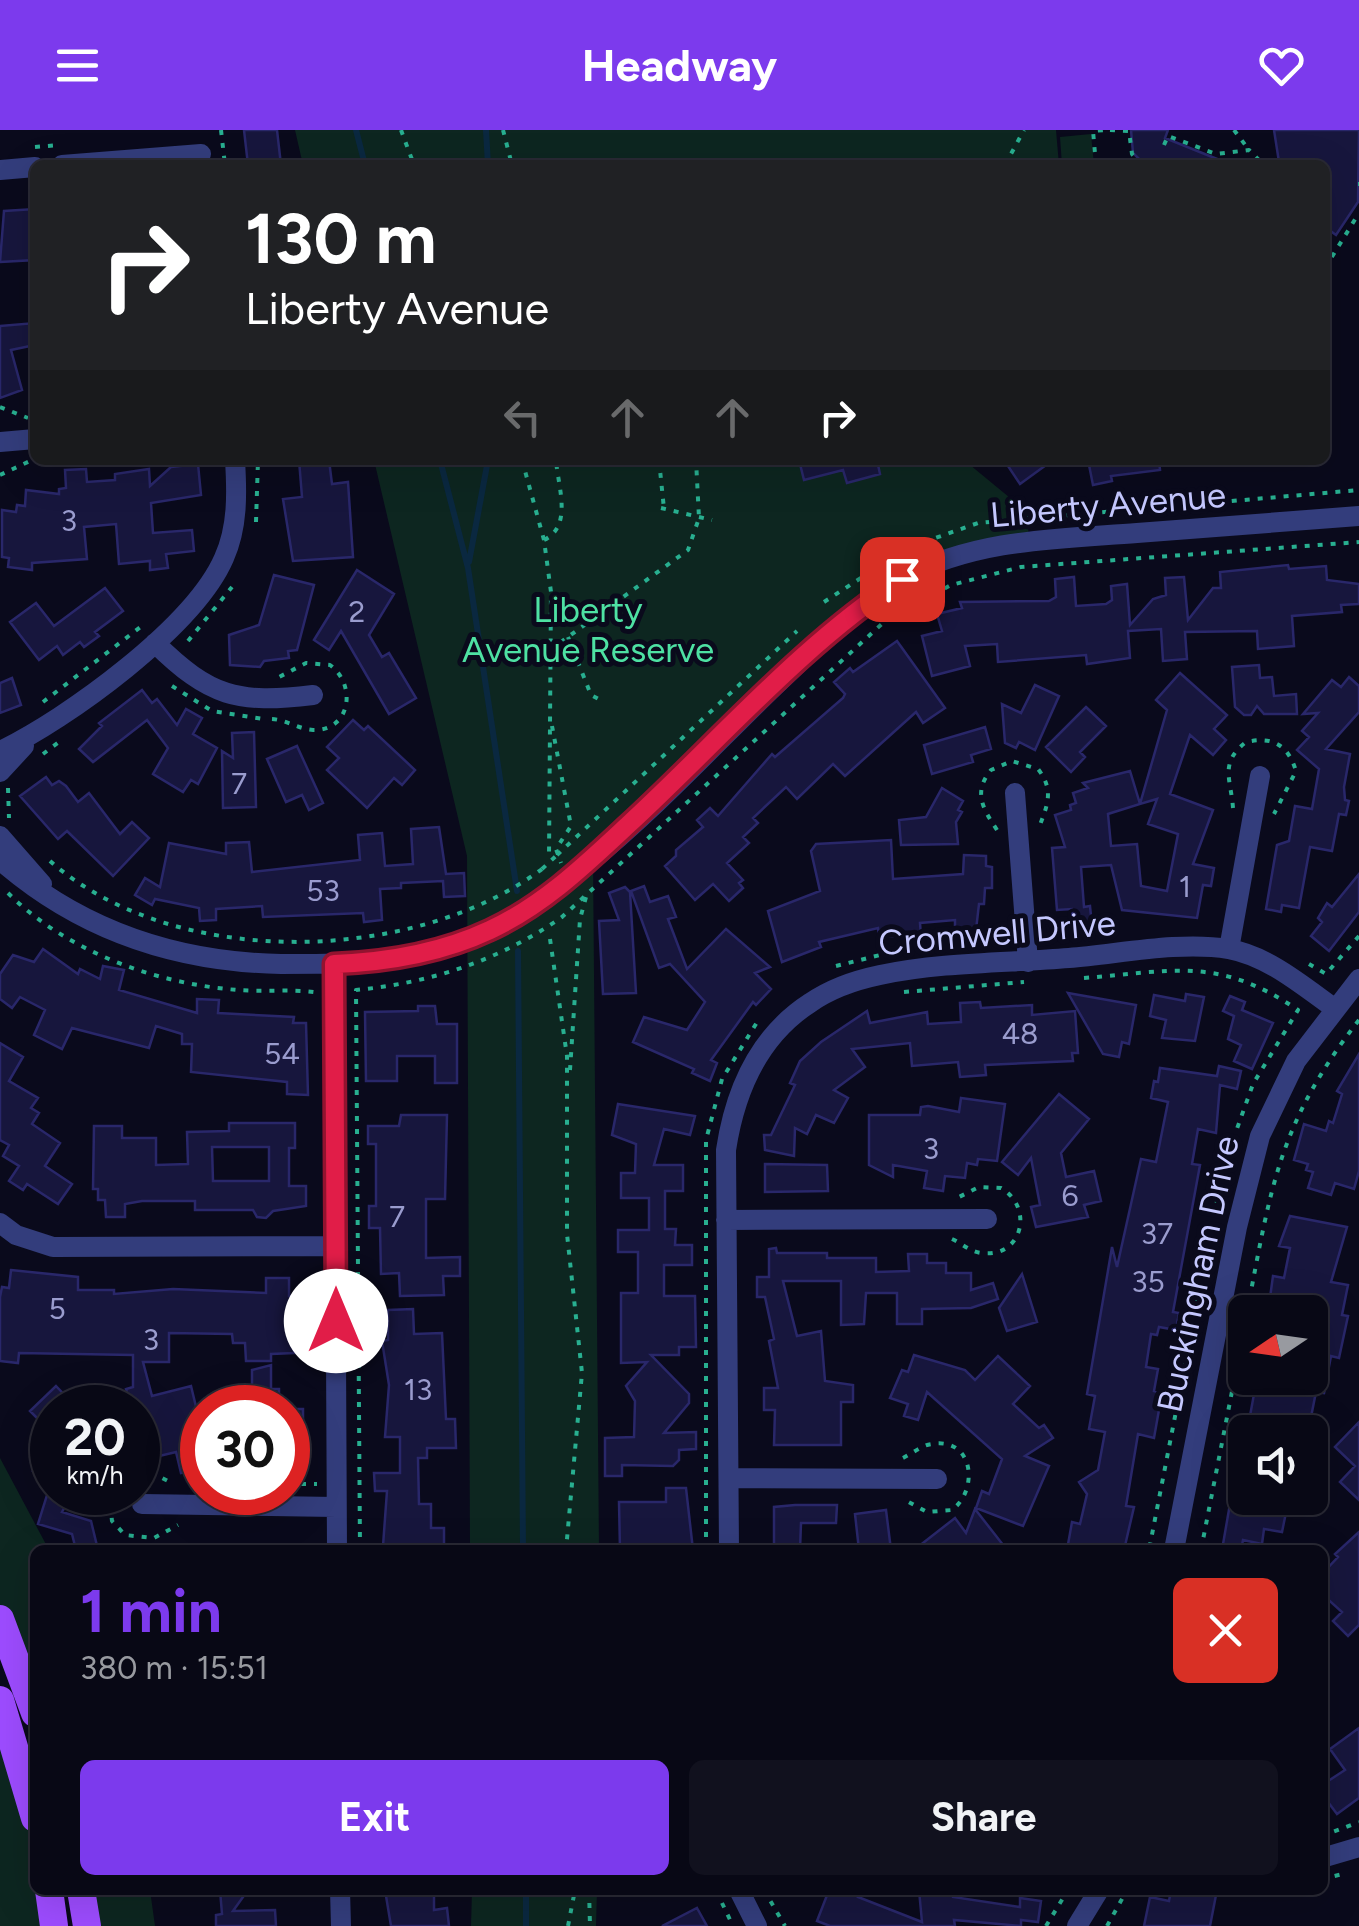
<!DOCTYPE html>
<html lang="en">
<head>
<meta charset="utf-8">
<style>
	:root { --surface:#080815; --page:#11111e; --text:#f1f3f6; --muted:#989aa0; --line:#292934; --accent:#7c3aed }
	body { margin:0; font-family:Figtree,sans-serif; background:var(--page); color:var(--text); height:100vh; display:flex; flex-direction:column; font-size:38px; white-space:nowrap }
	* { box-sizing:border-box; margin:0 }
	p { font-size:32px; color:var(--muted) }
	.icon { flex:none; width:55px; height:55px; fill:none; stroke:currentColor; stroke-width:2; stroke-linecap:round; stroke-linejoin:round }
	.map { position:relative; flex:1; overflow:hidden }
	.drawer { position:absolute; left:30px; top:1415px; width:1298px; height:350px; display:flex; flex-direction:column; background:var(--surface); border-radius:15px; box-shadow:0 10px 40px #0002,0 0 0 2px var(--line) }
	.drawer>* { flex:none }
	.guide { position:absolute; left:30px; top:30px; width:1300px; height:305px; border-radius:15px; box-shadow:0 10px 40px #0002,0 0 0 2px var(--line); background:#202124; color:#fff; overflow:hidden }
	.needle { width:65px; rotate:257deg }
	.buttons { position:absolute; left:1228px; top:1165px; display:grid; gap:20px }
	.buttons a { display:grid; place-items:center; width:100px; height:100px; border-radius:15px; background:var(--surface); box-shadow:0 10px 40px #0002,0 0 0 2px var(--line); font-size:50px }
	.speed { position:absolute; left:30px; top:1255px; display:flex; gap:20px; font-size:50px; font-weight:700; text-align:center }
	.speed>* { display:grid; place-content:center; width:130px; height:130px; border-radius:50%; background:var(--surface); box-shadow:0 10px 40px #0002,0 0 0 2px var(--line); line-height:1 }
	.speed small { font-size:25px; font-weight:400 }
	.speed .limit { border:15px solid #d22; background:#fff; color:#111 }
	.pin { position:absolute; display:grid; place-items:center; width:85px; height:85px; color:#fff; margin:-42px; border-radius:20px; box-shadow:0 5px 15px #0006 }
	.me { position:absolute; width:110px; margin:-55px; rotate:0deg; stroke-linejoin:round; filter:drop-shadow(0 0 8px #0008) }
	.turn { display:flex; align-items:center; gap:35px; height:210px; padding:0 50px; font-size:45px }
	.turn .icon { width:130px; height:130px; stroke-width:2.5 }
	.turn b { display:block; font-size:70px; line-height:85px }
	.lanes { display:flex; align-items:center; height:95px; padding:0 50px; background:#0003; justify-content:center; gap:50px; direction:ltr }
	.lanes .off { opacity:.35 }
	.round { display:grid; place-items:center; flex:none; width:105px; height:105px; border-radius:15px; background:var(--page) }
	.summary { display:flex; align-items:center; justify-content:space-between; height:170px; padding:0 50px }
	h1 { font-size:60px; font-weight:700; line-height:75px; color:var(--accent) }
	.action { display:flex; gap:20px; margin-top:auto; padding:20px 50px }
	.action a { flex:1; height:115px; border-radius:15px; background:var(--accent); color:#fff; font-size:40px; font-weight:700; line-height:115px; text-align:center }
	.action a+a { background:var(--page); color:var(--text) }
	header { display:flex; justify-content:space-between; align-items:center; height:130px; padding:0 50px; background:var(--accent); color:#fff; font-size:45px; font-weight:700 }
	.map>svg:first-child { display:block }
	.green { fill:#0d2620 }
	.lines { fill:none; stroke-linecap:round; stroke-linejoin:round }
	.stream { stroke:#0a2840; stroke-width:6 }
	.building { fill:#17163d; stroke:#29276a; stroke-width:2.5; fill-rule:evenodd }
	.path { stroke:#28af90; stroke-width:4; stroke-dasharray:5 8; stroke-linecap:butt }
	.minor { stroke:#333d7c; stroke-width:20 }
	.major { stroke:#9d4cff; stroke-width:28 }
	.path-bridge { stroke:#28af90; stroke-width:4; stroke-dasharray:5 8; stroke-linecap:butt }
	.route-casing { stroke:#92132f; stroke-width:25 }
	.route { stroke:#e11d48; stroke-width:18 }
	.labels { text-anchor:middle; stroke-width:10; stroke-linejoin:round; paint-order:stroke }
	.number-label { font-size:30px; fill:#9a9cce }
	.street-label { font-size:35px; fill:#c5c8ff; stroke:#0a0a1c }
	.park-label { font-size:35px; fill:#4ee1a3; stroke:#0a0a1c }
</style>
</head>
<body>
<header><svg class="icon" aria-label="menu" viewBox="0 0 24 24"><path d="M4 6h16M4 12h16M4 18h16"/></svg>Headway<svg class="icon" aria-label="heart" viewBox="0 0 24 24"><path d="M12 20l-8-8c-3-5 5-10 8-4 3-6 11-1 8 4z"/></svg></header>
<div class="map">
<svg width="1359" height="1796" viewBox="0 0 1359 1796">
	<rect width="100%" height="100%" fill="#0a0a1c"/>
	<path class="green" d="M295,0H1056L1059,35H303Z
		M1091,4L1094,35H1062L1060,7Z
		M374,330H964L1027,382L1029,410L902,449L593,728L599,1420H470L467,726Z
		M0,1328L49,1420H35V1584L0,1489Z
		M0,1570L35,1688V1760H49L54,1796H0Z
		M81,1760H150L155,1796H87Z
		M472,1760H597L596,1796H471Z"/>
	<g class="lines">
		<path class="stream" d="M356,0L365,35
			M486,0L488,35
			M440,330L468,438L517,761
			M469,432L488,330
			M518,821L523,1420
			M526,1760V1796"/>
	</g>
	<path class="building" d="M244,0H277L281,35H248Z
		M1131,0H1168L1165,8L1232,35H1145L1133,23Z
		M1274,0H1359L1358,72L1336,105L1325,97V35L1279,32Z
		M35,79V130L0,132L4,81Z
		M35,193V215L11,220L22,260L0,268V196Z
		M299,330H329L332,354L348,352L353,427L293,431L283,369L302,367Z
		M799,330H877L880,344L847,353L843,340L804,350Z
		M1004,330H1053L1020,354Z
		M1088,330H1159L1160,340L1111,346L1112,351L1093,355Z
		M198,334L201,365L151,373L153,403L192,400L194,421L166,424L168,438L150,440V431L119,434L116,394L84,397L87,429L32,433V440L8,437L9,428L2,427V380L16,382L17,375L25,376L26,360L59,364V359L66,358L65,340L86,339L87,352L115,350V344L149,339L150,356L171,337Z
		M1288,435L1289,439L1326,436L1327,450L1359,454V474L1341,475L1342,482L1292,486L1294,516L1258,519L1257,501L1185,502L1187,529L1163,531L1161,499L1128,501L1130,528L1087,534L1086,525L998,532L997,514L965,516L970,536L932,546L922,506L942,501L937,484L962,478L960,472L1049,471L1056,467L1055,449L1074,447L1076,476L1106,474L1112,470L1111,456L1127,454L1130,495L1153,469L1166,465L1165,448L1184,447L1188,490L1213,458H1221L1220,442Z
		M357,440L394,464L369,505L382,527L389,523L416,568L389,584L341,501L329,520L314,510Z
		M274,445L314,455L297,520L288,521L289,528L264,531L260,537L230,535L229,505L259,495Z
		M105,458L123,481L95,502L99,506L84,517L80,512L63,525L57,516L39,530L10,492L36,473L54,496Z
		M897,511L945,578L923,593L916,582L845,646L833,634L797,669L786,657L753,688L758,693L743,707L749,713L727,733L743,750L739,753L743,758L729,771L713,754L695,770L665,736L676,726V720L703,697L697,690L710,678L718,686L772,624L775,627L843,568L845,564L834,552L850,538L853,542Z
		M1259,535L1260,548L1272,547L1274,566L1296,564L1297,584H1264L1257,576L1251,585H1244L1235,577L1232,537Z
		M1180,543L1227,585L1214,599L1226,610L1213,625L1190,605L1170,664L1213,680L1193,734L1214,738L1211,756L1203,755L1197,788L1122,780L1111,735L1081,737L1084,777L1090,776L1092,795L1073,796L1072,779L1057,780L1052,718L1065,717L1055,685L1071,680L1070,675L1076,673L1073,663L1088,658L1083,653L1130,641L1140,674L1108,684L1111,716L1137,714L1141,756L1167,761L1178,704L1148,694L1157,669L1140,674L1167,580L1156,570Z
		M1349,547L1359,556V582L1326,619L1350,624L1344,657L1345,670L1349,671L1346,685L1339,684L1332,721L1310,717L1299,778L1282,775L1281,782L1266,779L1277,715L1289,711L1295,676L1312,679L1319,639L1297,620L1309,607L1302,601L1318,583L1303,584L1332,550L1341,557Z
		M12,548L21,575L0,583V553Z
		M1035,555L1059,566L1035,620L1019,612L1016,618L1005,613L1002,574L1021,583Z
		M142,560L152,573L157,569L177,595L186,579L202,588L193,604L217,618L198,654L191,650L183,662L153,644L168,618L147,590L93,632L79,619L102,596L99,593Z
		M1086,577L1106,596L1080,622L1085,627L1071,642L1046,617Z
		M353,590L364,600L368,596L415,640L402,655L394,648L367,678L327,640L339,628L327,617Z
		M985,597L991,619L971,625L973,632L932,644L924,615Z
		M254,602L256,677L223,678L222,621L233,628L232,603Z
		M297,616L323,673L309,680L302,665L286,672L267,629Z
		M46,647L52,655L59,651L66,656L78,672L89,663L120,704L132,692L149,708L113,746L67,701L58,709L20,666Z
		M942,658L963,671L958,680L962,682L956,692L958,714L901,715L899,690L926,687Z
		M439,697L446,744L464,743L465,766L444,767L443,751L401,753V758L380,759L382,790L364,792L363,783L263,787L262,776L216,779V790L200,791L199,778L155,769L152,775L135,765L145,748L160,757L169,713L226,724V713L249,712L252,742L360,730L358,705L382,703L385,736L413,734L411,699Z
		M891,710L893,749L963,744L964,725L986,726V736L992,737V758H985L984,774H979L976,800L955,799V790L920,793L921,806H879L878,798L819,812L821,817L782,832L768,781L820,761L811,721L816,714Z
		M1359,744V782L1329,821L1311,806L1322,792L1318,788L1327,773L1332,777Z
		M644,756L650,772L668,766L676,787L668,789L687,839L726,799L770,837L755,843L771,859L756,875L753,872L711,930L717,933L710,951L692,943L694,939L633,912L644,887L687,900L705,872L670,834L659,838L631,761Z
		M625,757L630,762L636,863L603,864L599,791L619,790L609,763Z
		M43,819L78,844L80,839L100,849L103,836L124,840L119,860L197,883V869L219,870L218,883L294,887L293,893H306L308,965L287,964V952L191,942L192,914H182V904L156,896L149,918L72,898L62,919L34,905L45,880L20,867L12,878L0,869V844L13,825L34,832Z
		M1068,863L1136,875L1129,914L1122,912L1119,927L1103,924Z
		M1186,864L1204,867L1195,911L1162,908L1166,890L1150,886L1154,865L1185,871Z
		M1230,866L1245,872L1242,880L1273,893L1252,939L1234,931L1241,915L1228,909L1234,886L1223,881Z
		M980,872L981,878L1032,875V885L1075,881L1078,923H1072L1073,931L985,935L986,945L960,947L958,932L912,936L910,913L852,919L865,937L834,960L848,968L834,993L816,985L807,1004L795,998L794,1026L765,1020L764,1005H771L795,955L790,953L800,931L821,912L867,881L870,893L927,882L928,894L961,892L960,873Z
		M418,876H435L437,894H457V953H435V926H397V951H366L365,882L418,881Z
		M0,913L23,927L9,951L38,968L31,978L39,983L32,994L60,1013L45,1036L72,1054L58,1074L27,1054L23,1060L9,1051L19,1036L3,1026L9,1015L0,1010Z
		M1359,924V1041L1354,1059L1335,1053L1331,1065L1308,1058L1313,1042L1306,1040L1308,1034L1294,1030L1304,994L1326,1001L1329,991L1333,993L1342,964L1337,961Z
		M1219,936L1241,941L1237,959L1220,955L1216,1003L1198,999L1192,1034L1200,1035L1173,1182L1179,1183L1176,1200L1159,1197L1157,1205L1151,1204L1146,1237L1158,1239L1154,1261L1162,1263L1154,1308L1138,1304L1126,1376L1134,1377L1124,1420H1067L1072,1392L1080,1394L1087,1364L1079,1352L1098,1340L1105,1302L1089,1299L1095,1266L1087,1264L1112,1117L1117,1137L1141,1029L1156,1032L1168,972L1151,968L1154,951L1158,952L1160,938L1217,946Z
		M1059,964L1089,989L1061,1023L1066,1047L1094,1041L1101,1071L1084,1075L1088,1087L1036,1097L1031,1077L1040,1075L1031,1028L1018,1045L1002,1032Z
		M961,968L1005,974L997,1031L978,1029L977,1035L967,1033L965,1048L945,1046L943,1061L924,1058L927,1041L893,1035V1047L869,1035V985H920L921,977L928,976L959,982Z
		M618,974L695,986L690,1005L664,999L654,1035H683V1061H665V1099H676L675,1115H692V1135H664V1166H695L696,1217H679V1225H651L689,1264V1273L664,1303L696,1302V1319L679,1320V1330L673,1336L622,1335V1346H605V1308L634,1307L635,1271L626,1256L647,1232L621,1233V1163H638V1122H618V1100H649V1068H621V1043H635L636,1014L612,1005Z
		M401,985H447L445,1069H426V1128L460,1127V1146H443L444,1165L400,1166L399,1143L381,1144L380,1098H369V1076H376V1014H368V996H399Z
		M229,993H295V1018H289V1056H306V1076L273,1081L266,1088L257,1087L253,1080H195V1071H142L125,1074V1087H106L105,1070H98V1059H93L94,996H122V1008H156V1035L188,1034L187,1002L229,1001ZM212,1017H269V1051H213Z
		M765,1034L827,1035L828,1061L765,1062Z
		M1290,1086L1347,1097L1331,1152L1348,1155L1342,1185L1348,1186L1339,1228L1331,1226L1324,1263L1316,1262L1308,1302H1247L1257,1248H1310V1182H1268L1273,1146L1284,1148L1290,1118L1279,1116Z
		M776,1118L777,1123H827V1128H876V1142L909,1141L908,1124H927V1133H946V1143H971V1160L993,1153L998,1169L971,1178L922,1179V1194H897V1163H866L864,1194L841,1195V1151H783L797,1206L821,1201L825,1251L853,1255V1272H841V1315H774L775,1280H764V1258H778L769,1211L774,1209L765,1167H757V1147H769V1119Z
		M11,1140L78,1147V1160H114V1164L173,1159L266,1163V1148H289V1166H295L294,1223L271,1224V1231H246L245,1213H233L232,1204L169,1203V1232H143L152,1266L191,1256L198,1285L202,1284V1320L197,1321L202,1338L181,1343L176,1322L155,1327L153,1322L138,1325V1278H131L126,1259L133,1257V1225L19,1223L18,1233L0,1231V1167L2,1157L9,1158Z
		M1022,1144L1037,1192L1007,1201L999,1178Z
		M413,1179L414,1204L442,1203L446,1289H455L456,1318H427V1328H418L419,1374H431V1398H444V1420H390V1416H383L387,1361H375L374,1343H400V1307H385L389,1255L382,1211L388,1210V1180Z
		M914,1225L965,1240L975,1250L998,1226L1030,1256L1013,1274L1039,1298L1044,1295L1053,1308L1025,1326L1049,1336L1023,1396L976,1378L982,1361L989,1364L1002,1329L927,1262L918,1290L904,1286L908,1274L890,1268L902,1240L908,1242Z
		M271,1235V1259H279V1278H252V1240Z
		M56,1256L77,1278H52V1351L33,1341L40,1329L34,1326L48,1299L30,1281Z
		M288,1279H303V1300H288Z
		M1359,1292V1370L1340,1352L1355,1336L1335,1317Z
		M666,1358H686L693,1420H620L619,1372H666Z
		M48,1362H73L62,1382L91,1391L98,1420H76L72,1404L38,1394Z
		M1231,1368H1289L1282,1402L1264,1399L1262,1414L1243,1410L1241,1420H1222Z
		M795,1375H837L836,1393H801L800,1420H774V1377Z
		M975,1379L1007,1420H914L955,1388L966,1403Z
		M886,1380L891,1420H859L855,1384Z
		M1359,1402V1495L1348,1506L1333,1491L1342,1482L1322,1464V1444L1338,1427L1335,1424Z
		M1359,1598V1668L1337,1684L1322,1664V1655L1345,1640L1330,1619Z
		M220,1760H248L233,1781L275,1780L276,1796H216V1785L222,1784Z
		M385,1760H434V1780L447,1778L449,1796H391Z
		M829,1760H861L858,1767L922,1792L919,1760H952L953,1767L1020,1777V1768L1041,1771L1038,1792L1021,1790V1796L954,1790L955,1796H830L817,1791Z
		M1171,1760H1217L1210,1796H1144L1150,1767L1169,1771Z
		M697,1778L707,1796H662Z"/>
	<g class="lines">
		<path class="path" d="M221,0L225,35
			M401,0L414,35
			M503,0L512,35
			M1110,0L1129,1L1132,24L1141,35
			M1234,0L1249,20
			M1164,15L1168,6L1216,24L1249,20L1264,35
			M35,17L60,15
			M1005,35L1024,0
			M1096,35L1093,1L1106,0
			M1218,35L1222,24
			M1231,35L1236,22
			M1358,54H1359
			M1325,138L1359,83
			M0,277L28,288
			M522,330L544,410L551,462L549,727
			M659,330L664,379
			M0,345L30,331
			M661,378L712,390
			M256,392L258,330
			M544,410C573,396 558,357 556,330
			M824,472L907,418L978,393L1359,360
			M568,507L591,565L604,572
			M188,511L232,457
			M550,520L688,420L699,388L696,330
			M172,556L212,581L263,589
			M43,572L143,495
			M272,589C287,590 298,599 313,600C351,601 357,555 330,535L306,533L279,547
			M552,596L571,696L556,719L561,733
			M43,624L59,612
			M8,658L9,688
			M1233,678C1231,649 1219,633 1246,612C1273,606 1288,615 1296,641L1274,684
			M997,700C984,680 972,663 991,640L1012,631L1038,639C1055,661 1047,676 1038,700
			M557,725L797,501
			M50,731C174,840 412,835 542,739
			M8,763C67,822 157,854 238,860C263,862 290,859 314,862
			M550,809L567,926V1104L582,1243L566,1420
			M1309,834L1326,844L1359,806
			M836,836L904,819
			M1084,848C1174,841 1218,826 1298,880L1253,954L1224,1035L1149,1420
			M904,862L1024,852
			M570,940L580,789L586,767
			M952,1109C963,1114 970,1122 982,1123C1023,1128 1034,1077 1001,1058L979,1057L957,1068
			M1247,1182C1271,1058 1278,994 1359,890
			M903,1328C913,1323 922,1315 932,1314C974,1307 979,1360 952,1380L927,1382L905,1370
			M138,1342H150L174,1354
			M288,1354H317
			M109,1362L112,1391L125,1405L154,1408L178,1395
			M360,1420L356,860C431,853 500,830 562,787L884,492L951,455L1021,437L1359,412
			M706,1420V1010L722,949L759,889
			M1201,1420L1245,1195
			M1322,1706L1359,1692
			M1322,1749L1347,1743
			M589,1760L590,1796
			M764,1760L785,1796
			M722,1773L733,1796
			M568,1796L575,1760
			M1046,1796L1068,1760
			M1107,1796L1127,1760"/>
		<path class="minor" d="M62,35L201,24
			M0,40L35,37
			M0,312L35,309
			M155,513C210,567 237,574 313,565
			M0,621C67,589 194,497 224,428C238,397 237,363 235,330
			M0,642L24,616
			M1015,663L1028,832
			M0,706L42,754
			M0,730C80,800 177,832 281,834C333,834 383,834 434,821C561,786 681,646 776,555C816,517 856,474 905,447C977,409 1057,409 1137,403C1211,397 1285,391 1359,386
			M1229,819L1260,646
			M334,834L337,1420
			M726,1090L987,1089
			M0,1093L16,1105L53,1117L337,1116
			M729,1348L937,1349
			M142,1374L336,1377
			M729,1420L726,1020C735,961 759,906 810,873C830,859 856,850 880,845C941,832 1007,833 1069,828C1120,824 1178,811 1229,819C1268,826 1303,856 1334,878
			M1174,1420L1237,1097L1260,1006L1296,931L1359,849
			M1322,1728L1359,1717
			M340,1760L341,1796
			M739,1760L757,1796
			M1077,1796L1099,1760"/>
		<path class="major" d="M0,1489L35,1583
			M0,1570L35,1688
			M49,1760L54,1796
			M81,1760L87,1796"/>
		<path class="path-bridge" d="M542,739L557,725"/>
	</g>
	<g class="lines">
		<defs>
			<path id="route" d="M336,1191L334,834C388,832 441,823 490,800C544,775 586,734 629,694C718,612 801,515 902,449"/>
		</defs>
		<use href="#route" class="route-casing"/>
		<use href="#route" class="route"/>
	</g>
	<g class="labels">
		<g class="number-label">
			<text x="69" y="401">3</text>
			<text x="357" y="492">2</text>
			<text x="239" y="664">7</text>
			<text x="1185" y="767">1</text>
			<text x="323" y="771">53</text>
			<text x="1020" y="914">48</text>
			<text x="282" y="934">54</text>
			<text x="931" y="1029">3</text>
			<text x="1070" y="1076">6</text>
			<text x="397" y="1097">7</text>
			<text x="1157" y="1114">37</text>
			<text x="1148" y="1162">35</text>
			<text x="57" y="1189">5</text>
			<text x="151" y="1220">3</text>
			<text x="418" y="1270">13</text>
		</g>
		<g class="street-label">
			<text transform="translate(1108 375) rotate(-5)" y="12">Liberty Avenue</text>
			<text transform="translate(997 803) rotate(-5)" y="12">Cromwell Drive</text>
			<text transform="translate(1198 1144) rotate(-78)" y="12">Buckingham Drive</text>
		</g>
		<g class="park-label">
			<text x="588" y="492">Liberty<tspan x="588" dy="40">Avenue Reserve</tspan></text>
		</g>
	</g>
</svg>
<div class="buttons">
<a><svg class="needle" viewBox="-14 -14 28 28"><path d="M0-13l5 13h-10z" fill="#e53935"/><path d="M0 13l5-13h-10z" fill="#989aa0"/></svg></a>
<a><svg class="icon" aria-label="sound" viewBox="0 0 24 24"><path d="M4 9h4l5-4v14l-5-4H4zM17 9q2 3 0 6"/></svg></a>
</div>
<div class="speed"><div>20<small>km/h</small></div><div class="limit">30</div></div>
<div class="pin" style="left:902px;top:449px;background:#d93025"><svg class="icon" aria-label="arrive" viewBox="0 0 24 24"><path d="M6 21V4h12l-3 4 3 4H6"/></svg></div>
<svg class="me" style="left:336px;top:1191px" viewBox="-20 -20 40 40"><circle r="19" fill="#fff"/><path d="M0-13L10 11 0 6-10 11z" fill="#e11d48"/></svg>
<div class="guide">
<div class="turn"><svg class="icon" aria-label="right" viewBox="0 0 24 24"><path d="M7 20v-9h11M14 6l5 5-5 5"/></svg><div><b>130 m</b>Liberty Avenue</div></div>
<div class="lanes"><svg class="icon off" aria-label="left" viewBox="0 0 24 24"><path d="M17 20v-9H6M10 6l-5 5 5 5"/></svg><svg class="icon off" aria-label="ahead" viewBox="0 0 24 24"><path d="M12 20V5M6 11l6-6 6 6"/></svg><svg class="icon off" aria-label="ahead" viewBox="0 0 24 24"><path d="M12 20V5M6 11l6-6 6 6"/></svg><svg class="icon" aria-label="right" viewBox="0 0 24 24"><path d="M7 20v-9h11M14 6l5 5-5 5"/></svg></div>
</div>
<section class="drawer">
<div class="summary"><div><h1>1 min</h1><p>380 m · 15:51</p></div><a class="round" style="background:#d93025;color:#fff"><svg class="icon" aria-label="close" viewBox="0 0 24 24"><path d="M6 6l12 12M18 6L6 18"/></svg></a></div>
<div class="action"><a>Exit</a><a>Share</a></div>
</section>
</div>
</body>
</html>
